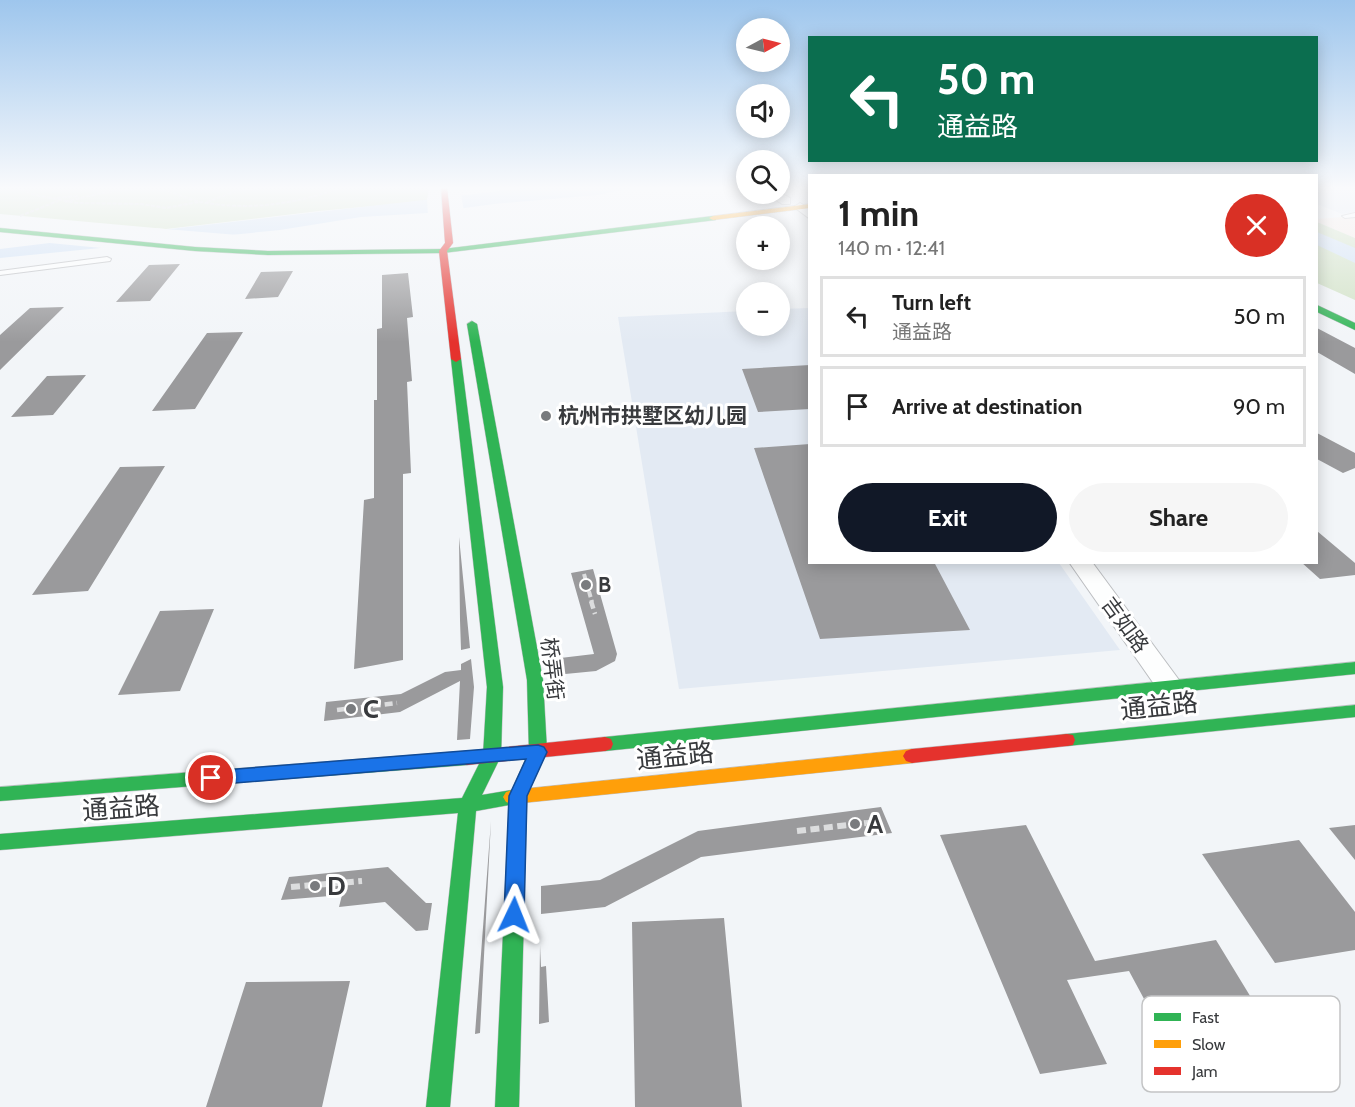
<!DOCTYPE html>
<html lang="en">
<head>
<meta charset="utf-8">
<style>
	:root { --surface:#fff; --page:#f6f6f6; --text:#222; --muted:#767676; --line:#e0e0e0; --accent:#111827 }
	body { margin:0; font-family:Cabin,"Noto Sans SC",sans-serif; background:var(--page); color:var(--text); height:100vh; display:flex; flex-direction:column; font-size:22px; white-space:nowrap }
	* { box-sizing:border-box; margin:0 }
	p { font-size:20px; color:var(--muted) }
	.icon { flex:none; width:33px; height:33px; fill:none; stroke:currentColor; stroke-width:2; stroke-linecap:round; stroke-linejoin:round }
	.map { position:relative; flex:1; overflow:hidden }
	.sheet { position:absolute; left:808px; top:174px; width:510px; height:390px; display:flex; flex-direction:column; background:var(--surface); border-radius:0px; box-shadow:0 3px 15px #0003 }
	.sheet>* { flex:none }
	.banner { position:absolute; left:808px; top:36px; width:510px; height:126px; border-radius:0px; box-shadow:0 3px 15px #0003; background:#0b6e4f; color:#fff; overflow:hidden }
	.needle { width:39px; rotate:83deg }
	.fabs { position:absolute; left:736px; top:18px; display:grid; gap:12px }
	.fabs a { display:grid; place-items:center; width:54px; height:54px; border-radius:50%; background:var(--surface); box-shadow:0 3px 15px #0003; font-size:30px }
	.pin { position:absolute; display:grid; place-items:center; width:51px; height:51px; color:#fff; margin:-26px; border:3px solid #fff; border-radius:50%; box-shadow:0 2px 6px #0007 }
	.me { position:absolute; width:66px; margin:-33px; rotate:2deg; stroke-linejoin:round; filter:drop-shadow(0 0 4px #0008) }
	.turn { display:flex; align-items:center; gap:21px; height:126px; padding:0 30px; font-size:27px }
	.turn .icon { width:78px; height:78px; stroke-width:2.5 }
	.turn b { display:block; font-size:42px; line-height:51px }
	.round { display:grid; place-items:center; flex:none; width:63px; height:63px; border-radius:32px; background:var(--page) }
	.overview { display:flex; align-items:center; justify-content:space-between; height:102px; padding:0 30px }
	h1 { font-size:36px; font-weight:800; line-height:45px }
	.button { display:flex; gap:12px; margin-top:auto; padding:12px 30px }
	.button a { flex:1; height:69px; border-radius:36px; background:var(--accent); color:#fff; font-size:24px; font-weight:800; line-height:69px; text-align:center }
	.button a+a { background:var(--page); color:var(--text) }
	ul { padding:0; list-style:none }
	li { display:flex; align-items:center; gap:18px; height:81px; margin:0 12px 9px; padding:0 18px; border:3px solid var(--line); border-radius:0px }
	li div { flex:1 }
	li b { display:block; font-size:22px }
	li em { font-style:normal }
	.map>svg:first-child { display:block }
	.built { fill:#e3eaf3 }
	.education { fill:#f7ece6 }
	.green { fill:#d0e1c4 }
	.water { fill:#d0e1f5 }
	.pier { fill:#f2f5f8 }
	.building { fill:#9a9a9c }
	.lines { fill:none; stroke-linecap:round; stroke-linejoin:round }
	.lane-casing { stroke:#bcbec1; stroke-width:2 }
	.street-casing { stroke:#bcbec1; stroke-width:2 }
	.fast-casing { stroke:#bcbec1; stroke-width:1 }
	.slow-casing { stroke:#bcbec1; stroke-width:1 }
	.jam-casing { stroke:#bcbec1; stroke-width:1 }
	.path-far3 { stroke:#dcddde; stroke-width:2; stroke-dasharray:4 1.5; stroke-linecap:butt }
	.path-far2 { stroke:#dcddde; stroke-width:4; stroke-dasharray:6 3; stroke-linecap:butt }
	.path-far1 { stroke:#dcddde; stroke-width:4.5; stroke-dasharray:8 4; stroke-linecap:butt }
	.path { stroke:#dcddde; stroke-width:6; stroke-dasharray:9 4.5; stroke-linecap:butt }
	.lane { fill:#fdfefe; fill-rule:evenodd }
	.street { fill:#fdfefe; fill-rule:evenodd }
	.fast { fill:#30b455; fill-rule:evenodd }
	.slow { fill:#ff9f0a; fill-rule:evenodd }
	.jam { fill:#e5322d; fill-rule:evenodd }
	.route { fill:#1a73e8; stroke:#114b97; stroke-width:1.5 }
	.poi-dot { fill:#797b7e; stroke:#fff; stroke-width:2 }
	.labels { text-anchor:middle; stroke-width:6; stroke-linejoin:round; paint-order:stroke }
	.poi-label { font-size:21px; font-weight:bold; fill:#383a3d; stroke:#fff; text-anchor:start }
	.street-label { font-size:21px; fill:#383a3d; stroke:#fff }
	.near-street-label { font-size:26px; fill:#383a3d; stroke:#fff }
	.near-poi-label { font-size:26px; font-weight:bold; fill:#383a3d; stroke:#fff; text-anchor:start }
	.key { fill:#fff; stroke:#c3c4c5; stroke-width:1.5 }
	.key-label { font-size:16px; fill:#383a3d }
</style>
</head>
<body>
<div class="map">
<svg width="1355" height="1107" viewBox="0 0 1355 1107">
	<rect width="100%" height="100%" fill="#f2f5f8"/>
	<path class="built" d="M1317,187H1355V212L1342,214L1317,204Z
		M810,308V562L1059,563L1120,650L679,689L618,317L747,311V326H780V309Z"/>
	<path class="education" d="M1355,216V238L1317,222V219Z"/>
	<path class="green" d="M0,187H429L427,201L319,211L166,229L0,214Z
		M1317,222L1355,238V300L1317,283Z"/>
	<path class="water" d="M533,187H638L597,195L494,204L427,213L361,217L280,230L0,258V249C178,227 355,209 533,187Z
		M1317,232L1355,248V263L1317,245Z"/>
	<path class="pier" d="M461,194L464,211L428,216L427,198Z
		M153,228L250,236L112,249L39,242Z"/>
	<path class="building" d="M180,264L150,301L116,302L149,265Z
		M293,271L278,297L245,299L261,272Z
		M408,273L413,317L407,318L412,381L407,382L411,473L403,474V660L354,669L364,500L374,498V400H377V329L382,328V275Z
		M64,307L0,370V335L30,308Z
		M1317,328L1355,348V374L1317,352Z
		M243,332L195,409L152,411L207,333Z
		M810,365V409L758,412L742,369Z
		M86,375L53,415L11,417L47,376Z
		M1317,433L1355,453V468L1343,473L1317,459Z
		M810,444V562H934L970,630L820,639L754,448Z
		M165,466L88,591L32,595L120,467Z
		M1317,531L1355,563V575L1320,579L1301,562H1317Z
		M459,537L470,648L461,650L460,620Z
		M593,569L617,654L615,661L596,671L555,675L552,659L594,654L571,573Z
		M214,609L180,691L118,695L160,611Z
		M471,659L474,687L470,739L457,740L460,681L400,712L324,721L326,702L401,694L445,672L461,670V664Z
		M881,807L892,833L701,857L605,907L541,914V886L600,880L698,831Z
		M491,821L480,1033L475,1034Z
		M1026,825L1095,961L1216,940L1294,1068L1192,1088L1129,971L1067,980L1107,1064L1040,1074L940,835Z
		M1355,825V860L1329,828Z
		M1299,840L1355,912V950L1275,963L1202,854Z
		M388,867L426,903H432L428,930L416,931L385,902L339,907L342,895L281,900L289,877Z
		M724,918L742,1107H635L632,922Z
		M540,945L541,967L546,966L549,1022L539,1024Z
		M350,981L322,1107H206L246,982Z"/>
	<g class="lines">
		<defs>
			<path id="lane" d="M1355,213V217L1345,218L1342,216Z
				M107,257L111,259L110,261L0,275V271Z"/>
			<path id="street" d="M780,193L790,198V204H782L767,194Z
				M800,203L810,209V219L794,207Z
				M1069,562H1092L1179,680L1183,687L1179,694L1170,697L1161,694Z"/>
			<path id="fast" d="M713,216H716V220L443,253L268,255L195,251L0,232V228L195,247L268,251L443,249Z
				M1317,305L1355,323V330L1317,312Z
				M472,321L477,324L543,680L547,751L527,796L519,1107H495L509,805L476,811L450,1107H426L458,813L0,850V834L462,798L483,756L487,687L451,359L456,356L461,359L503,687L501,756L482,795L512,790L529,751L527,680L467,324Z
				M1355,662V674L605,751L599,749L597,744L599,739L605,737Z
				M1355,705V717L1067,746L1061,745L1059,740L1061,735L1067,734Z
				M467,751L473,753L476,758L473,763L467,765L0,801V787Z"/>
			<path id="slow" d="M810,204V208L713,220L709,218L713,216Z
				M912,749L918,751L921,756L918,761L912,763L512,804L506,802L503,797L506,792L512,790Z"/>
			<path id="jam" d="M441,187H447L453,243L447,251L461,359L456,362L451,359L439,251L445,243Z
				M1067,734L1073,735L1075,740L1073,745L1067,746L912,763L906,761L903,756L906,751L912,749Z
				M605,737L611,739L613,744L611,749L605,751L467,765L461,763L458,758L461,753L467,751Z"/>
		</defs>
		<use href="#lane" class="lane-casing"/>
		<use href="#street" class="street-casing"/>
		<use href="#fast" class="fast-casing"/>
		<use href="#slow" class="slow-casing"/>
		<use href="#jam" class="jam-casing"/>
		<path class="path-far3" d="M16,187L35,195L77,203L141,204L166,208L199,202
			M57,198L78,196
			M65,202C95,194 126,187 156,189C172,190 186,199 201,202C247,211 299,204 342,187
			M207,202L239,190L273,187
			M20,216L58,201"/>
		<path class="path-far2" d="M584,574L592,602"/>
		<path class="path-far1" d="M591,601L595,614
			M337,710L397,703
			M854,824L879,821"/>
		<path class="path" d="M797,831L866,823
			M291,887L362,881"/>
		<use href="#lane" class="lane"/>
		<use href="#street" class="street"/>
		<use href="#fast" class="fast"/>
		<use href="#slow" class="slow"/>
		<use href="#jam" class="jam"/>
	</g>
	<linearGradient id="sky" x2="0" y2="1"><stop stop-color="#9ec6ed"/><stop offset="0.55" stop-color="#f9fafc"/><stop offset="1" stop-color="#f9fafc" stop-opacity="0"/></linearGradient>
	<rect width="1355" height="342" fill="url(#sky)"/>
	<path class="route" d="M538,745L544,747L547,752L527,796L524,915L521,922L514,925L507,922L504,915L509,796L526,759L211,785L204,783L202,778L204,773L211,771Z"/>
	<g class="poi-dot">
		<circle cx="546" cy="416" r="6"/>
		<circle cx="586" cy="585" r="6"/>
		<circle cx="351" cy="709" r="6"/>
		<circle cx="855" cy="824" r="6"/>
		<circle cx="315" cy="886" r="6"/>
	</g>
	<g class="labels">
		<g class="poi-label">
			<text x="558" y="423">杭州市拱墅区幼儿园</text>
			<text x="598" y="592">B</text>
		</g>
		<g class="street-label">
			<text transform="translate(1125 625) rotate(54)" y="7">吉如路</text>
			<text transform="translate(552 669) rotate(83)" y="7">桥弄街</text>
		</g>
		<g class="near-street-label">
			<text transform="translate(1159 706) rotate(-6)" y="9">通益路</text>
			<text transform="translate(675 756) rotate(-6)" y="9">通益路</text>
			<text transform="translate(121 808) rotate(-4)" y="9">通益路</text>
		</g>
		<g class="near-poi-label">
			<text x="363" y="718">C</text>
			<text x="867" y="833">A</text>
			<text x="327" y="895">D</text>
		</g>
	</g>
	<rect x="1142" y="996" width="198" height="96" rx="9" class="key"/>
	<rect x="1154" y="1013" width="27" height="8" fill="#30b455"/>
	<rect x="1154" y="1040" width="27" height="8" fill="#ff9f0a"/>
	<rect x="1154" y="1067" width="27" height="8" fill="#e5322d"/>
	<g class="key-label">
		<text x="1192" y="1023">Fast</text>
		<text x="1192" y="1050">Slow</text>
		<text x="1192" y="1077">Jam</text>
	</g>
</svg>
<div class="fabs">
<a><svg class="needle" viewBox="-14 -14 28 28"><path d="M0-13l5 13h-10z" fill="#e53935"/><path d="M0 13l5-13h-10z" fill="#767676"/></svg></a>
<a><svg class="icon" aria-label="sound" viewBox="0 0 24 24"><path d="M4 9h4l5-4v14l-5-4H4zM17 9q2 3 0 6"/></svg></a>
<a><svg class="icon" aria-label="search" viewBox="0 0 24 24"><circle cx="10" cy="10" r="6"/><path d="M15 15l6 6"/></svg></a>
<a>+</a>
<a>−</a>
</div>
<div class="pin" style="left:211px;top:778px;background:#d93025"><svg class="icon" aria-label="arrive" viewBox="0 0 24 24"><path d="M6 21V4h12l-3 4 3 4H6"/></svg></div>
<svg class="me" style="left:514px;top:915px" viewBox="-20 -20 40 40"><path d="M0-17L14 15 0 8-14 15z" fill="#1a73e8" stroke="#fff" stroke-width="4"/></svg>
<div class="banner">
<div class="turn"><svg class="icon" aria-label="left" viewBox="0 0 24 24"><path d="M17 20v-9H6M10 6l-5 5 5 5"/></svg><div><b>50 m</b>通益路</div></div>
</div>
<section class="sheet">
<div class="overview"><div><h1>1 min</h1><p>140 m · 12:41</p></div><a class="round" style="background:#d93025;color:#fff"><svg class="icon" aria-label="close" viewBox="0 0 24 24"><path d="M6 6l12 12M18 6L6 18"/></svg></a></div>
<ul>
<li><svg class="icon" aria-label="left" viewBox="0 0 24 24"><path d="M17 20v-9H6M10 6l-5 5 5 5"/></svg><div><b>Turn left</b><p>通益路</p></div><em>50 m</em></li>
<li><svg class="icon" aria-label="arrive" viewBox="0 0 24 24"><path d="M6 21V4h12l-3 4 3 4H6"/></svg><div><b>Arrive at destination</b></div><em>90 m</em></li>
</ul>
<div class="button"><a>Exit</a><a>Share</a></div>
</section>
</div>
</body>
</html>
